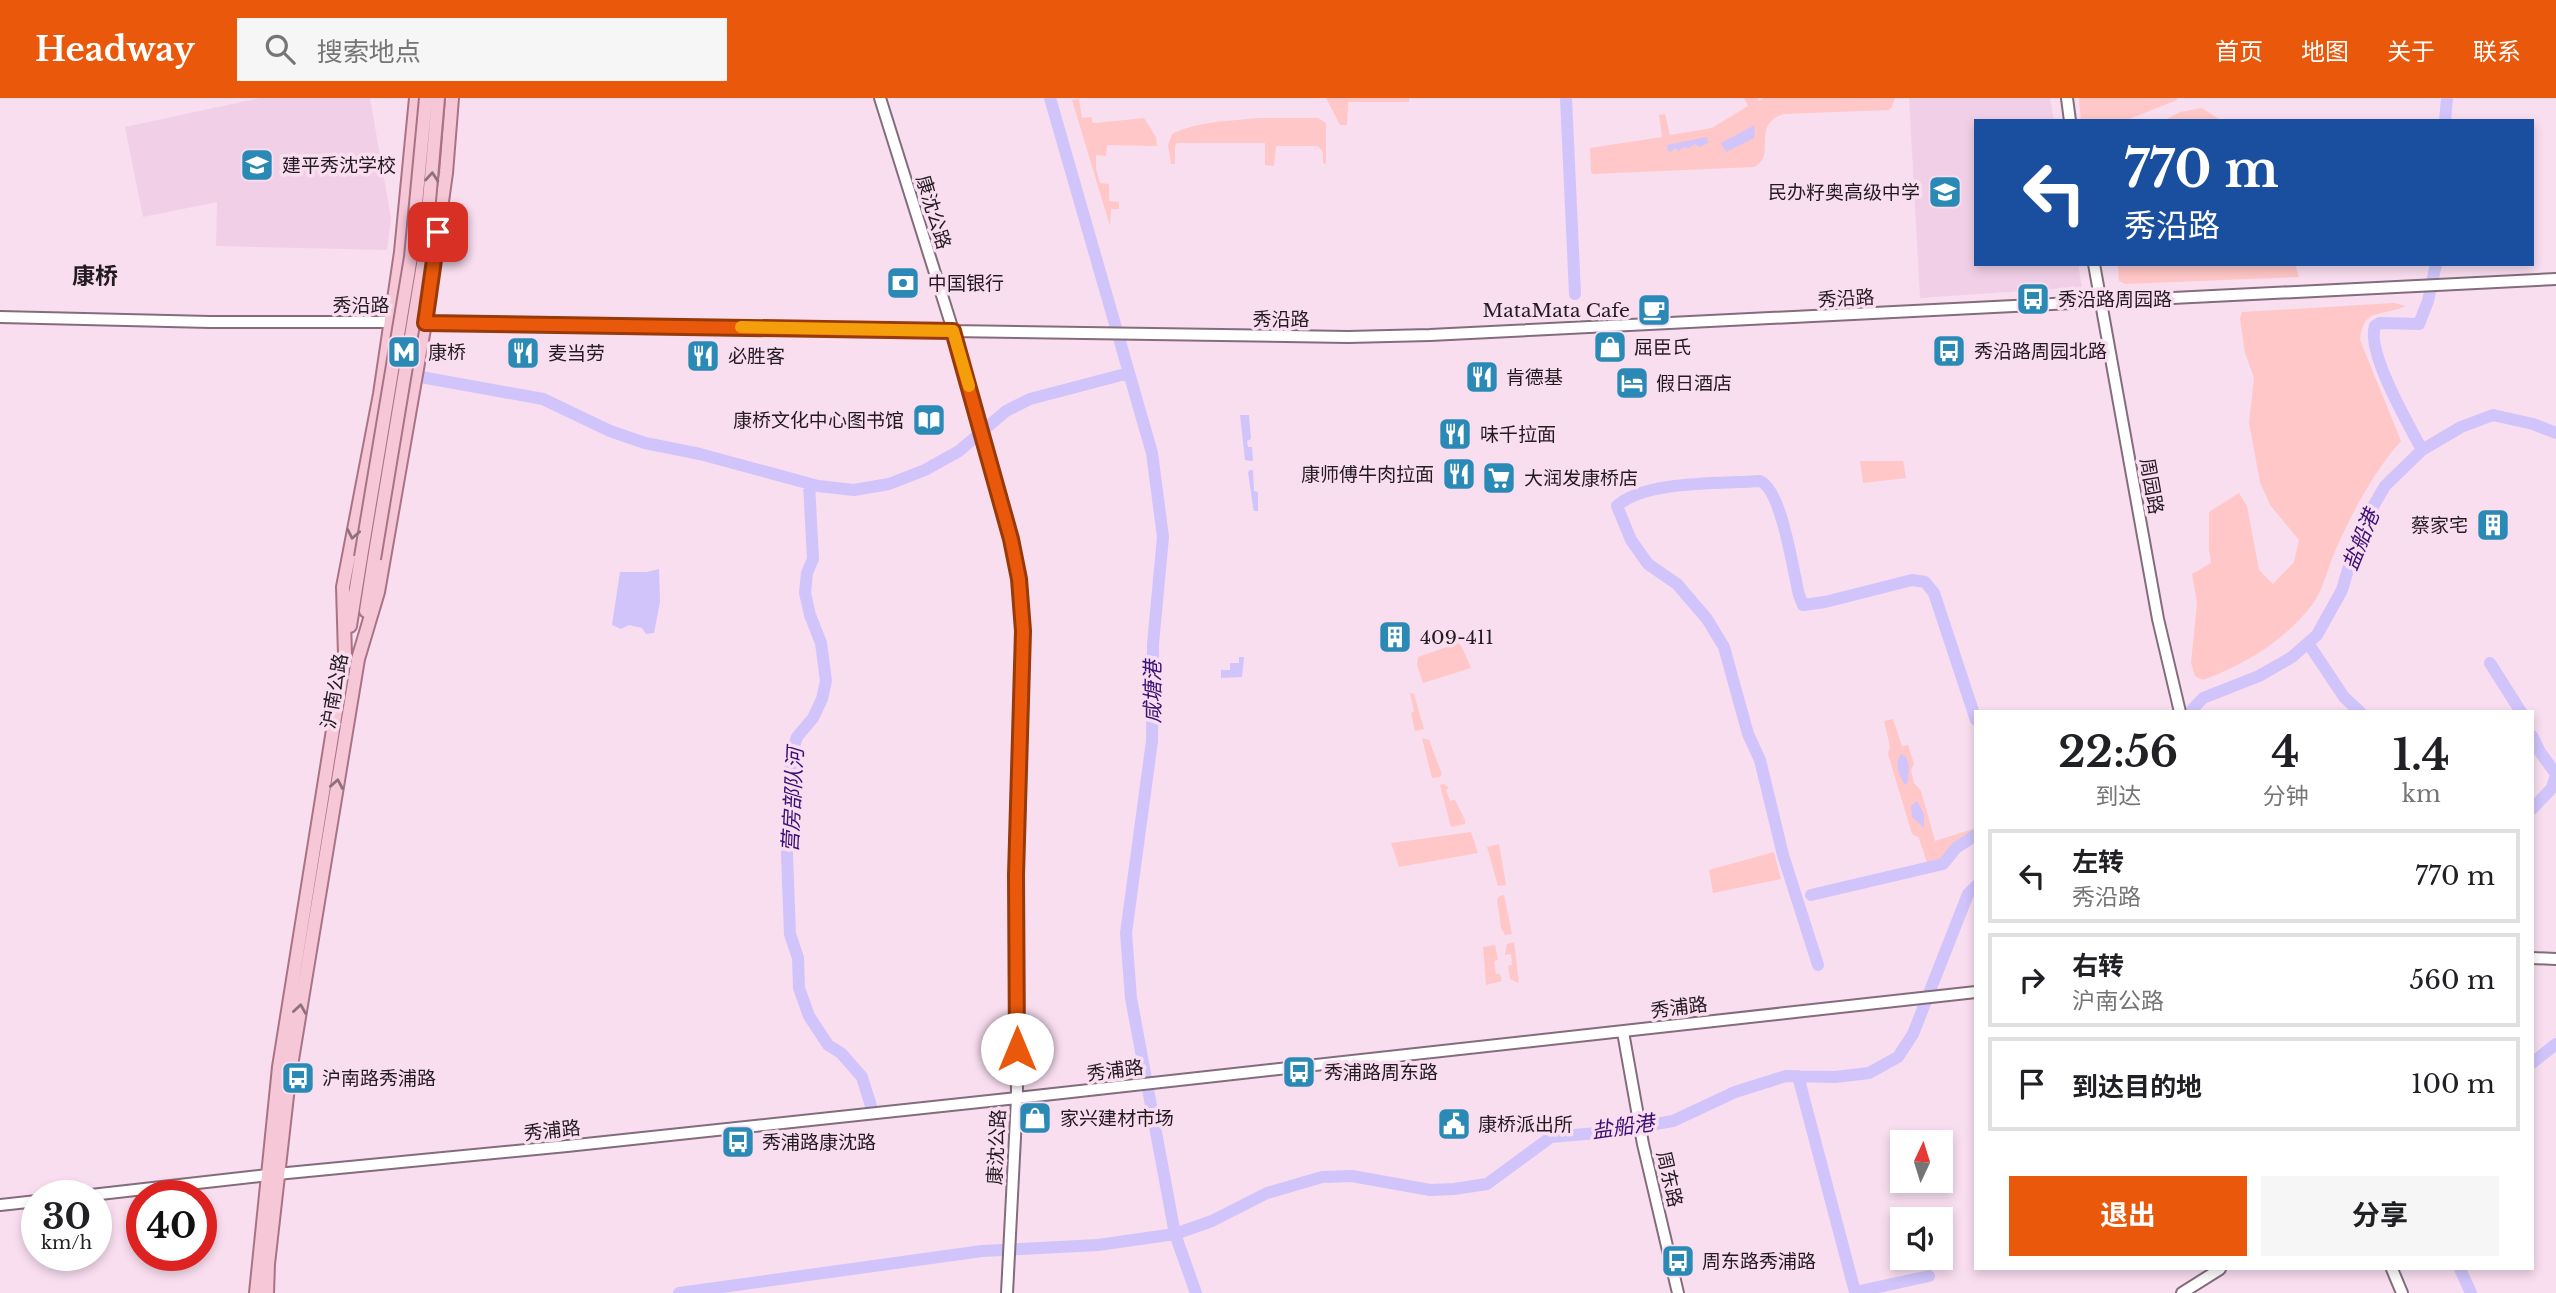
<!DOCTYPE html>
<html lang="zh">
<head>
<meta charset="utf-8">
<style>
	:root { --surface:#fff; --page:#f6f6f6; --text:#202124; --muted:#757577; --line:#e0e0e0; --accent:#ea580c }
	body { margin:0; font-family:"Libre Baskerville","Noto Sans SC",serif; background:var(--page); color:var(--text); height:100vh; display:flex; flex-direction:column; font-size:26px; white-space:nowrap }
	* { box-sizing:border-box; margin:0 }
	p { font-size:23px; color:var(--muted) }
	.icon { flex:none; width:38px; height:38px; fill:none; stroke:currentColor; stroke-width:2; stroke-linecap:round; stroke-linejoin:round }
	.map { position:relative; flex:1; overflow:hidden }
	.side { position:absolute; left:1974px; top:612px; width:560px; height:560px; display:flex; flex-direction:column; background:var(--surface); border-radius:0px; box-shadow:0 4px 10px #0003 }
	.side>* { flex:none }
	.banner { position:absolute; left:1974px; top:21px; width:560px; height:147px; border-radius:0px; box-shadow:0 4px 10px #0003; background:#1a4fa0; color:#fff; overflow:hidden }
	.needle { width:46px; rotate:4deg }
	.buttons { position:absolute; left:1890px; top:1032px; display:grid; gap:14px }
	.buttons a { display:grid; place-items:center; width:63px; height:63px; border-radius:0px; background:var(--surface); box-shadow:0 4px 10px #0003; font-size:35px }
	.speed { position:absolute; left:21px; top:1082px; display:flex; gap:14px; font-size:35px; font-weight:700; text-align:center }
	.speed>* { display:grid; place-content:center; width:91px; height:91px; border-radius:50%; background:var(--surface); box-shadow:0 4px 10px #0003; line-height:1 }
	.speed small { font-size:18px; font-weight:400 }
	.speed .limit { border:10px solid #d22; background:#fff; color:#111 }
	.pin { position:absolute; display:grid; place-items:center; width:60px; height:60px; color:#fff; margin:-30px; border-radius:14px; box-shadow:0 4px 10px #0006 }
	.me { position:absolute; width:77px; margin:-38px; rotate:0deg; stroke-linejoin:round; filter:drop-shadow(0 0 5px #0008) }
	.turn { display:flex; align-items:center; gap:24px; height:147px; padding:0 35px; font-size:32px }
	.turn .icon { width:91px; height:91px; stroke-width:2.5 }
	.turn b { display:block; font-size:49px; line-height:60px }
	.eta { display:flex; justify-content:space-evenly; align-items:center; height:119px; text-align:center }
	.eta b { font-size:42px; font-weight:700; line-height:49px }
	.button { display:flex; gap:14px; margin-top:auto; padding:14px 35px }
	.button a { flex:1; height:80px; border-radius:0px; background:var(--accent); color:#fff; font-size:28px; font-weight:700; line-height:80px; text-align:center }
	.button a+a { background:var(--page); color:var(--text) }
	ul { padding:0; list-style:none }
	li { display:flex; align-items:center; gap:21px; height:94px; margin:0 14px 10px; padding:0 21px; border:4px solid var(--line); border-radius:0px }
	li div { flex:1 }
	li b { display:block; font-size:26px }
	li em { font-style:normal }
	header { display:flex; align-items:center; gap:42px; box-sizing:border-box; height:98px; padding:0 35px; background:var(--accent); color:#fff }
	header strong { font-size:33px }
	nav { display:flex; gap:38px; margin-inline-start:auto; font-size:24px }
	.search { width:490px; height:63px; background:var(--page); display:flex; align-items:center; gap:18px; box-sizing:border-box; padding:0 24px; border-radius:0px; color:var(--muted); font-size:26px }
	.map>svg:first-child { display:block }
	.built { fill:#f1d0e7 }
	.green { fill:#ffc7c7 }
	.water { fill:#d0c4fa }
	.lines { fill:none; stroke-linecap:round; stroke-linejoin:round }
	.river { stroke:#d0c4fa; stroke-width:12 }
	.secondary-casing { stroke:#836c7c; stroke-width:14 }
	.primary-casing { stroke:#a97386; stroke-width:16 }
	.secondary { stroke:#fff; stroke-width:10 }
	.primary { stroke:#f6c7d7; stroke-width:12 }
	.primary-bridge-casing { stroke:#a97386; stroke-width:16; stroke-linecap:butt }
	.primary-bridge { stroke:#f6c7d7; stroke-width:12 }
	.oneway { stroke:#8d717c }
	.route-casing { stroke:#983908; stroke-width:18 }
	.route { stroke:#ea580c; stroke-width:12 }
	.slow { stroke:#f59e0b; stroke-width:12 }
	.labels { text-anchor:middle; stroke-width:7; stroke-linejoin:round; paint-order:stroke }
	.poi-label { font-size:19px; fill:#241b21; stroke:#f9def0; text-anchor:start }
	.street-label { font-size:19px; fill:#241b21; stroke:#f9def0 }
	.water-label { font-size:21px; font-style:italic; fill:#3c1076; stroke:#f9def0 }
	.quarter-label { font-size:23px; font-weight:bold; fill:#241b21; stroke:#f9def0 }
</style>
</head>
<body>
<header>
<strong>Headway</strong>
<div class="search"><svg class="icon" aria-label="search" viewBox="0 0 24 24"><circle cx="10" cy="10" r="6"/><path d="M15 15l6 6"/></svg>搜索地点</div>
<nav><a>首页</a><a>地图</a><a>关于</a><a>联系</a></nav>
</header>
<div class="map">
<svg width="2556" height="1195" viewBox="0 0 2556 1195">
	<rect width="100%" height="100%" fill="#f9def0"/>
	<path class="built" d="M260,0H370L391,120L387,152L216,148L217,104L143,119L125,29Z
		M1909,0H2050L2054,23H1976V166H2078L2082,189L1920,200Z"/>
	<path class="green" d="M1326,0H1409V4H1348L1347,27H1340Z
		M1744,0H1757L1759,3L1764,0H1895L1892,9L1889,12L1783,16C1750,28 1778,57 1754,69L1593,76L1591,74L1590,50L1662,39L1659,17L1665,16L1670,37L1712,30L1748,8Z
		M2079,0H2177V2L2124,23H2081Z
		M1079,1L1082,20L1092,19V24L1096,25L1144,20L1156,39L1157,48L1107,47L1106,58L1096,57V71L1100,85L1109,86V103L1119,104V111H1111L1110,128L1072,2Z
		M2202,10L2222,23H2163L2180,14Z
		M1259,20H1318L1326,25V66L1323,65V54L1318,48H1276L1274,68L1265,67V45H1177L1175,48V66H1171L1168,47L1172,36C1198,23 1230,23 1259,20Z
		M2118,166H2295L2299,179L2125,186L2119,183Z
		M2394,205L2406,208C2383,219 2363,208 2360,242L2401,343C2372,376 2353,413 2335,453C2328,470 2323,492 2312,507C2283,544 2245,566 2203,582L2195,578L2191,565L2197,505L2192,476L2211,465L2209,451V414L2239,395L2247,408L2259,472L2273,486L2294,464L2299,442L2270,407L2260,384L2249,325L2254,280L2245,255L2240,220L2242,214Z
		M1860,363H1903L1906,380L1863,385Z
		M1458,545L1462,549L1471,570L1423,585L1417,567L1418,559Z
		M1410,595L1414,596L1424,631L1415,633L1411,615L1414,613Z
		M1893,621L1902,648L1908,647L1914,666L1911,672L1914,685L1921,693L1935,743L1976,730L1963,742L1950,751L1940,763L1927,765L1919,740L1912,736L1888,656L1890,649L1884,623Z
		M1422,640L1429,642L1442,676L1440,679L1432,680Z
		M1444,686L1449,690L1446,692L1450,703L1455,702L1465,722V726L1451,729L1440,687Z
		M1471,734L1478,755L1399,769L1391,745Z
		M1499,746L1506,787L1498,788L1487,749Z
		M1774,754L1781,781L1713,795L1709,772Z
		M1504,797L1512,836L1505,837L1501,830L1497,801L1500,798Z
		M1514,844L1519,885L1510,881L1508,868L1512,867L1511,856L1505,857L1507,846Z
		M1495,847L1498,862L1494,863L1496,876H1500L1502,883L1486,887L1483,849Z"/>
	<path class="water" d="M1755,27L1754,40L1726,54L1721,45Z
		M1707,39L1708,45L1700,49L1695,46L1689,50L1683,49L1679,53L1675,50L1671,54L1668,53L1667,47Z
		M1240,317H1249L1251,341L1247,343L1248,349H1252L1253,363L1245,362Z
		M1250,372H1253L1254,393L1258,394V413H1254L1253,409L1248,374Z
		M659,471L660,504L654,535L646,536L642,530L629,527L621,531L612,527L620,474H647Z
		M1239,559H1244L1242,579L1221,580V572H1230V565H1239Z
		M1901,656L1906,659L1909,667L1908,683L1905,687C1899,678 1894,665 1901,656Z
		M1917,703L1924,716V730L1912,719L1911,708Z"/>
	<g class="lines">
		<path class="river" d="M1050,0L1152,355L1163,439L1153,546L1152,643L1126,835L1131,900L1175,1136L1196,1195
			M1566,0L1575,196
			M2445,23L2447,0
			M421,279L543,301L610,333L645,345L700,356L818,388L854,392L889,386L925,372L959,353L1006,313L1030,301L1129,275
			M2422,352C2409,327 2366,254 2375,228L2380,225L2419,226L2428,203L2436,166
			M809,386L813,461L807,475L805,495L810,517L821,545L826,583L822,601L813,620L797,639L791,657L787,757L790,836L798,860L799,890L809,918L828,947L841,955L862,979L871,1008
			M2308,545L2344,599L2360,614
			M2490,565L2521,614
			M2190,614L2203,600L2259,578L2292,559L2317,537L2342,492L2360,431L2385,388L2422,352L2461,329L2493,317L2533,326L2556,335
			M2532,638L2540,654L2556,676
			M2532,711L2552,690L2556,677
			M1811,797L1943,766L1956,750L1976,737
			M1818,867L1783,757L1760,662L1748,636L1724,549L1707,521L1677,486L1648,466L1631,442L1617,408C1645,382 1722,386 1760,383C1782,392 1793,473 1799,497L1803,507L1825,504L1912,482L1925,484L1934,495L1976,622
			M2532,965L2556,946
			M1798,978L1855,1194L1929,1178
			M2460,1171L2471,1195
			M679,1195L982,1153L1098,1147L1175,1136L1212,1123L1267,1095L1322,1079L1352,1078L1430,1092L1454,1091L1487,1086L1551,1039L1608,1034L1673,1023L1735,994L1786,978L1835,979L1869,975L1898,959L1913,936L1968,796L1976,788"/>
		<defs>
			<path id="secondary" d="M880,0L962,261L1011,441L1019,481L1023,533L1016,777L1017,1000L1007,1195
				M2067,0L2070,23
				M2094,166L2158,521L2180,614
				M0,219L210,224H396
				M419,225L1348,239L1430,237L2556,181
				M2532,860L2556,861
				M1623,934L1643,1046L1678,1195
				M91,1097L277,1076L567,1048L1017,1000L1976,894
				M0,1107L37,1103
				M2392,1171L2402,1195
				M2182,1195L2220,1171"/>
			<path id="primary" d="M366,513L374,461
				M350,528L361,459
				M256,1195L279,969L345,557L343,489L380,296L401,154L416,0
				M267,1195L268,1166L289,980L358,561L378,494L425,225L446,75L452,0"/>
		</defs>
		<use href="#secondary" class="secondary-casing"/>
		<use href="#primary" class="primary-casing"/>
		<use href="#secondary" class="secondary"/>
		<use href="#primary" class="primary"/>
		<defs>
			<path id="primary-bridge" d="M361,459L411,159L426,0
				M374,461L424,160L438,0"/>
		</defs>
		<use href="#primary-bridge" class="primary-bridge-casing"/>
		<use href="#primary-bridge" class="primary-bridge"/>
	</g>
	<defs><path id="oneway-chevron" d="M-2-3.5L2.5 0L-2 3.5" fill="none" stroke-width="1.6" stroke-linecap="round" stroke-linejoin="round" transform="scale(1.75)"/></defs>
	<g class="oneway">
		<use href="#oneway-chevron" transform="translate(432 79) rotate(-85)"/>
		<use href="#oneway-chevron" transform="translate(353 436) rotate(101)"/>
		<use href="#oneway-chevron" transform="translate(337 686) rotate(-80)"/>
		<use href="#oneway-chevron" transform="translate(300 911) rotate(-81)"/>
	</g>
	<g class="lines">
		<defs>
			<path id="route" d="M438,134L425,225L953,233L1011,441L1019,481L1023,533L1016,777L1017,951"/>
		</defs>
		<use href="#route" class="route-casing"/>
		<use href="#route" class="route"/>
		<path class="slow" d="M741,229L953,233L969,288"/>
	</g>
	<defs>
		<symbol id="school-square" viewBox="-11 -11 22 22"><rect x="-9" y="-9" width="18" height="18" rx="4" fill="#2a8ab5" stroke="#f9def0"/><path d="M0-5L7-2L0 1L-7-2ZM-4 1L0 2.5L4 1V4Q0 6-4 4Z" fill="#fff"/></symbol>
		<symbol id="bank-square" viewBox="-11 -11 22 22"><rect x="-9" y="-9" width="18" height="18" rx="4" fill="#2a8ab5" stroke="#f9def0"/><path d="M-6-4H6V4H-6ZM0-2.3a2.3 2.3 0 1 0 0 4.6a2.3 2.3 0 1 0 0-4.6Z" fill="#fff"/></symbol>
		<symbol id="bus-square" viewBox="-11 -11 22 22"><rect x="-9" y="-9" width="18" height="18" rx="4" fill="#2a8ab5" stroke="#f9def0"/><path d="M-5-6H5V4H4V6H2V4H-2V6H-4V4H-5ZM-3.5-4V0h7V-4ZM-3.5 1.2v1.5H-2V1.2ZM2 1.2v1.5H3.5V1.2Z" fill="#fff"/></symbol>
		<symbol id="cafe-square" viewBox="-11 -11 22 22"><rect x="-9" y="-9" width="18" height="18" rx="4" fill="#2a8ab5" stroke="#f9def0"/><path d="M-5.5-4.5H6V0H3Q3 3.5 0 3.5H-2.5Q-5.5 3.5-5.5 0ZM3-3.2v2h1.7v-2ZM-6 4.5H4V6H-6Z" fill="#fff"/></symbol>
		<symbol id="shop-square" viewBox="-11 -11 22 22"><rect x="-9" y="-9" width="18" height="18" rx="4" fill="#2a8ab5" stroke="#f9def0"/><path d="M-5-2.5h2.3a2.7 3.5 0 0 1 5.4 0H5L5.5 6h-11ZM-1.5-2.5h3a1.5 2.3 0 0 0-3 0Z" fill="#fff"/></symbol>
		<symbol id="metro-square" viewBox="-11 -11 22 22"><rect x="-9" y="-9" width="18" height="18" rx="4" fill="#2a8ab5" stroke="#f9def0"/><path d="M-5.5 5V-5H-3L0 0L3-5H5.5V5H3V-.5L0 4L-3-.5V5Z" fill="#fff"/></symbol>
		<symbol id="restaurant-square" viewBox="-11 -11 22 22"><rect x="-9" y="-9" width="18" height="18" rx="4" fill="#2a8ab5" stroke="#f9def0"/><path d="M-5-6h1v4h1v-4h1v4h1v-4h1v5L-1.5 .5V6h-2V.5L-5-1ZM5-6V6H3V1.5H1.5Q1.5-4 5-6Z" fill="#fff"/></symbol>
		<symbol id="hotel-square" viewBox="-11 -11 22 22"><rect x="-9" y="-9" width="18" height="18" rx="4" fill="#2a8ab5" stroke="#f9def0"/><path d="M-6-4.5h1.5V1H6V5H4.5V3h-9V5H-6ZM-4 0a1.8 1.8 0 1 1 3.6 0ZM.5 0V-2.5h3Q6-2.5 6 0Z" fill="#fff"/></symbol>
		<symbol id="library-square" viewBox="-11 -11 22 22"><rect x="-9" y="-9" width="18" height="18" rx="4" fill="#2a8ab5" stroke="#f9def0"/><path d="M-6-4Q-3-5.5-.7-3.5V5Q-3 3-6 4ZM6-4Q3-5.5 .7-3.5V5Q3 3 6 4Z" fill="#fff"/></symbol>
		<symbol id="supermarket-square" viewBox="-11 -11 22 22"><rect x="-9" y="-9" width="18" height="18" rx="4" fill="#2a8ab5" stroke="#f9def0"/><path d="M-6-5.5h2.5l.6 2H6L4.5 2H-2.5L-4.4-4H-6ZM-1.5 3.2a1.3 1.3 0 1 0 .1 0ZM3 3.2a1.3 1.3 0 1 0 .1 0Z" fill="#fff"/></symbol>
		<symbol id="building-square" viewBox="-11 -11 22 22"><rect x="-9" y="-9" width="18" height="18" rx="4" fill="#2a8ab5" stroke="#f9def0"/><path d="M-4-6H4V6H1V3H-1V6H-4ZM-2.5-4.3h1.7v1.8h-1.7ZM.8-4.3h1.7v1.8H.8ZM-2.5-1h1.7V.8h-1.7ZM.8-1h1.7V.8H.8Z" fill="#fff"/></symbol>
		<symbol id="civic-square" viewBox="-11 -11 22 22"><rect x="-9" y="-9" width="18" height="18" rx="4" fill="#2a8ab5" stroke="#f9def0"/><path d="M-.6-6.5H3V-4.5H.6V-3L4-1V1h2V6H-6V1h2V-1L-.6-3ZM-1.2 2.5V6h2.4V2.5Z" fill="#fff"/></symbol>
	</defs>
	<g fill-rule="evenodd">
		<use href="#school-square" x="238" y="48" width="38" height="38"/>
		<use href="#school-square" x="1926" y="75" width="38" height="38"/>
		<use href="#bank-square" x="884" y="166" width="38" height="38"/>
		<use href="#bus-square" x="2014" y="182" width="38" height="38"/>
		<use href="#cafe-square" x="1635" y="193" width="38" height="38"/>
		<use href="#shop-square" x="1591" y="230" width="38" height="38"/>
		<use href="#bus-square" x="1930" y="234" width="38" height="38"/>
		<use href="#metro-square" x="385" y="235" width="38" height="38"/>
		<use href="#restaurant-square" x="504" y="236" width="38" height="38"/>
		<use href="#restaurant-square" x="684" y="239" width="38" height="38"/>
		<use href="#restaurant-square" x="1463" y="260" width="38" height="38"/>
		<use href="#hotel-square" x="1613" y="266" width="38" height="38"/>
		<use href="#library-square" x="910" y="303" width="38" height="38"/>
		<use href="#restaurant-square" x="1436" y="317" width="38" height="38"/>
		<use href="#restaurant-square" x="1440" y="357" width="38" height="38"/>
		<use href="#supermarket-square" x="1480" y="361" width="38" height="38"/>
		<use href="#building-square" x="2474" y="408" width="38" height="38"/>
		<use href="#building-square" x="1376" y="520" width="38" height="38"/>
		<use href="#bus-square" x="1280" y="955" width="38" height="38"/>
		<use href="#bus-square" x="279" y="961" width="38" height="38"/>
		<use href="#shop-square" x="1016" y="1001" width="38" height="38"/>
		<use href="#civic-square" x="1435" y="1007" width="38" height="38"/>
		<use href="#bus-square" x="719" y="1025" width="38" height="38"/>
		<use href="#bus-square" x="1659" y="1144" width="38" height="38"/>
	</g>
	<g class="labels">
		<g class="poi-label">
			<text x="282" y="74">建平秀沈学校</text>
			<text x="1920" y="101" text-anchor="end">民办籽奥高级中学</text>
			<text x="928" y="192">中国银行</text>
			<text x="2058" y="208">秀沿路周园路</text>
			<text x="1630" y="219" text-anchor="end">MataMata Cafe</text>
			<text x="1634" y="256">屈臣氏</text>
			<text x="1974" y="260">秀沿路周园北路</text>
			<text x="428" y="261">康桥</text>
			<text x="548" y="262">麦当劳</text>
			<text x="728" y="265">必胜客</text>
			<text x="1506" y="286">肯德基</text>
			<text x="1656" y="292">假日酒店</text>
			<text x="904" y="329" text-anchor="end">康桥文化中心图书馆</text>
			<text x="1480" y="343">味千拉面</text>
			<text x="1434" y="383" text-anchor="end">康师傅牛肉拉面</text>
			<text x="1524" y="387">大润发康桥店</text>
			<text x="2468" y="434" text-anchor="end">蔡家宅</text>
			<text x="1420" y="546">409-411</text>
			<text x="1324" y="981">秀浦路周东路</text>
			<text x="322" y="987">沪南路秀浦路</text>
			<text x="1060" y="1027">家兴建材市场</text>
			<text x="1478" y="1033">康桥派出所</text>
			<text x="762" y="1051">秀浦路康沈路</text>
			<text x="1702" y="1170">周东路秀浦路</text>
		</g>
		<g class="street-label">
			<text transform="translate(934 114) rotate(73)" y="7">康沈公路</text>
			<text transform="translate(1846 200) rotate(-3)" y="7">秀沿路</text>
			<text x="361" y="214">秀沿路</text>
			<text x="1281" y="228">秀沿路</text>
			<text transform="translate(2152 388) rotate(80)" y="7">周园路</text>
			<text transform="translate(334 593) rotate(-80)" y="7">沪南公路</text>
			<text transform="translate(1679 909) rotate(-7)" y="7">秀浦路</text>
			<text transform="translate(1115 972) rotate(-7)" y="7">秀浦路</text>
			<text transform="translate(552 1032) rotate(-6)" y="7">秀浦路</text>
			<text transform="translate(996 1049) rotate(-87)" y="7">康沈公路</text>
			<text transform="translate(1670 1081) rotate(77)" y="7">周东路</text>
		</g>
		<g class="water-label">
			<text transform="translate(2361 442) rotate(-68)" y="7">盐船港</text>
			<text transform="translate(1153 594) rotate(-90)" y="7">咸塘港</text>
			<text transform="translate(793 702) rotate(-87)" y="7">营房部队河</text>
			<text transform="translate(1623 1029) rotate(-8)" y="7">盐船港</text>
		</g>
		<g class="quarter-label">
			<text x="95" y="186">康桥</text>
		</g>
	</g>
</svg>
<div class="buttons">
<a><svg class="needle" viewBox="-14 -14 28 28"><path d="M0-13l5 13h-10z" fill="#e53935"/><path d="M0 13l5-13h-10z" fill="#757577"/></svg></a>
<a><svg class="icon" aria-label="sound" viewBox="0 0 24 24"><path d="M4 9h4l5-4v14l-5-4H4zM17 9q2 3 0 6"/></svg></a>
</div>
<div class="speed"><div>30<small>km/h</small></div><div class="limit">40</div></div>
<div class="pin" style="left:438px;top:134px;background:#d93025"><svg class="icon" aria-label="arrive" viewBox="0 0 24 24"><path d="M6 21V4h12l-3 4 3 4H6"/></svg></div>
<svg class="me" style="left:1017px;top:951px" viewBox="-20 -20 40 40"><circle r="19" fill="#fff"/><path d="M0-13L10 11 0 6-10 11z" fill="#ea580c"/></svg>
<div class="banner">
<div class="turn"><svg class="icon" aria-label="left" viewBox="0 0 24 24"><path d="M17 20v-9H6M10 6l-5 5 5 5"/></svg><div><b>770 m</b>秀沿路</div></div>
</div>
<section class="side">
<div class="eta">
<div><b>22:56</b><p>到达</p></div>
<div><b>4</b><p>分钟</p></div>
<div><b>1.4</b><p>km</p></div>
</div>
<ul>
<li><svg class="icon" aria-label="left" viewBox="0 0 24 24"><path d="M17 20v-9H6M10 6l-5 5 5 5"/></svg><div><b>左转</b><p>秀沿路</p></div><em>770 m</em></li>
<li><svg class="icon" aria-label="right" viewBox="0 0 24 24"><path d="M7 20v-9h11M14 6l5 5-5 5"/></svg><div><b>右转</b><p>沪南公路</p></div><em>560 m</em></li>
<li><svg class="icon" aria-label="arrive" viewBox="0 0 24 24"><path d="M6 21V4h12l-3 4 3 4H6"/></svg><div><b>到达目的地</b></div><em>100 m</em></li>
</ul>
<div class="button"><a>退出</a><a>分享</a></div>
</section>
</div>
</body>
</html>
